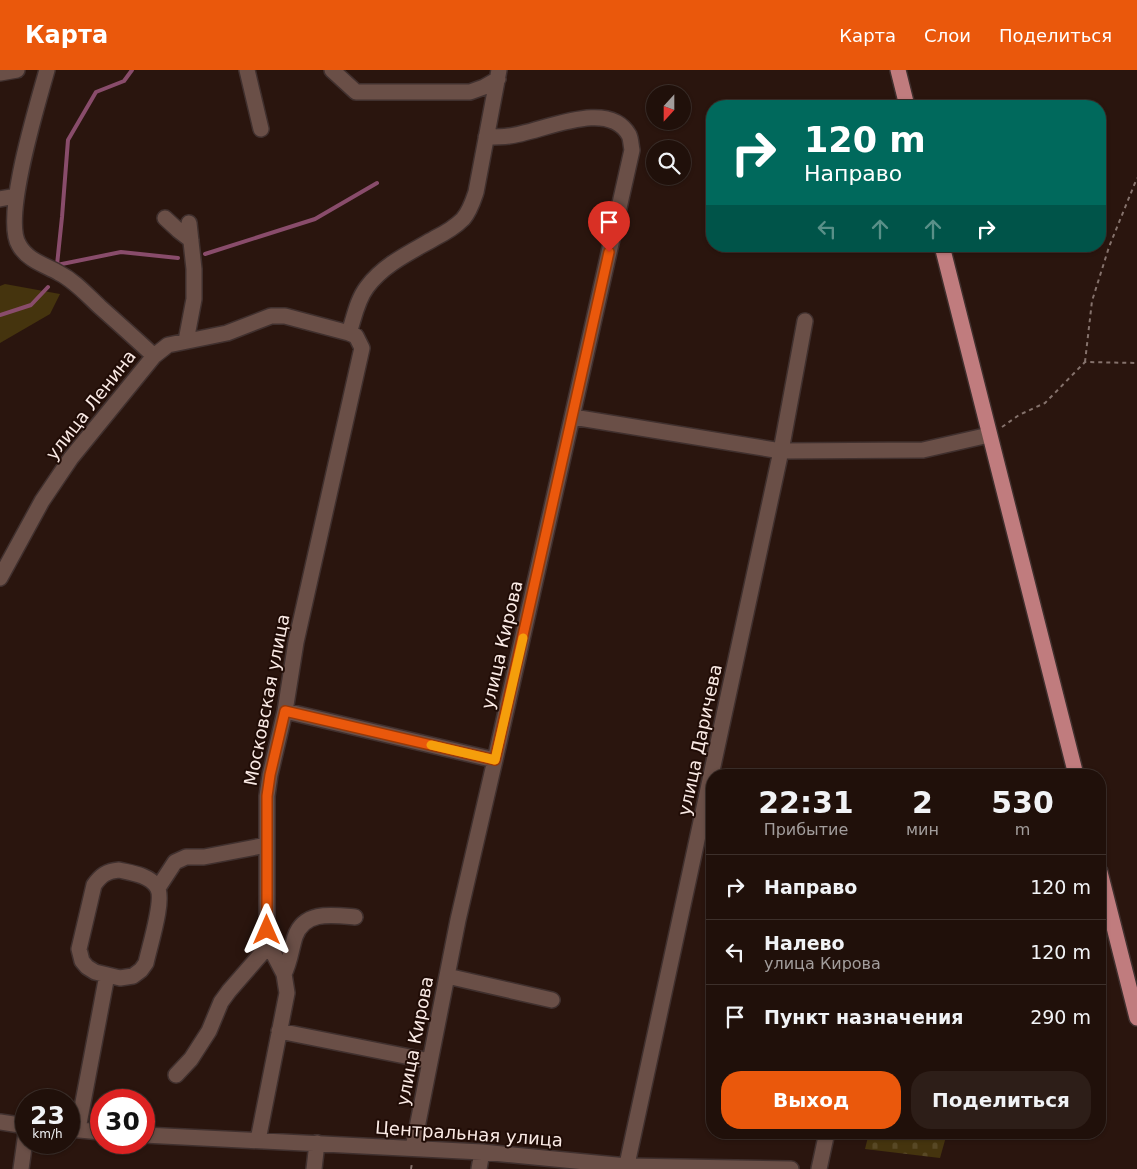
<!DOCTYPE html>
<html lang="ru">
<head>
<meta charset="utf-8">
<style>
	:root { --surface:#20100a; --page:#2d1e18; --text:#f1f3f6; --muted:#a29d9c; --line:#3d302b; --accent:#ea580c }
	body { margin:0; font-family:"DejaVu Sans",sans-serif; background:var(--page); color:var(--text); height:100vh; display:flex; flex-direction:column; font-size:19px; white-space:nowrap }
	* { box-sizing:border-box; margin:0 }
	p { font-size:16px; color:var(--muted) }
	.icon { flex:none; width:28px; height:28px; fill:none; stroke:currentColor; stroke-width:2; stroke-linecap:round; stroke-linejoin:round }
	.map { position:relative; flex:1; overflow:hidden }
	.panel { position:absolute; left:706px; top:699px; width:400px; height:370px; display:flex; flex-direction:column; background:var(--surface); border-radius:20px; box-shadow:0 1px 4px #0004,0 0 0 1px var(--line) }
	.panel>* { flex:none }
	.hud { position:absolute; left:706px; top:30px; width:400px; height:152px; border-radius:20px; box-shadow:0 1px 4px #0004,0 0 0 1px var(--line); background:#00695c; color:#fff; overflow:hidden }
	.needle { width:32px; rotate:201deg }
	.controls { position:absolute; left:646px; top:15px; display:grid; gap:10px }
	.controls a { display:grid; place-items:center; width:45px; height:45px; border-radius:50%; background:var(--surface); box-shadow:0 1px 4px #0004,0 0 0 1px var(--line); font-size:25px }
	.speed { position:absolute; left:15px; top:1019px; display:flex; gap:10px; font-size:25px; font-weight:700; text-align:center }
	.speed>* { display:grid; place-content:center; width:65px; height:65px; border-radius:50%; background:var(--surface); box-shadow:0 1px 4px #0004,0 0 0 1px var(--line); line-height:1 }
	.speed small { font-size:12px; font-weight:400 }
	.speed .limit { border:8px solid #d22; background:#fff; color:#111 }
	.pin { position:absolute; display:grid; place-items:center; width:42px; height:42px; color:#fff; margin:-51px -21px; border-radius:50% 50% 50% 0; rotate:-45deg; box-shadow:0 0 5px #0007 }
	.pin .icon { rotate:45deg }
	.me { position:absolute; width:55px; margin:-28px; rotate:0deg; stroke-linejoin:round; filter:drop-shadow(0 0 4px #0008) }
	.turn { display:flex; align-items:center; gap:18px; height:105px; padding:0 15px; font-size:22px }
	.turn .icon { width:65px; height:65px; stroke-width:2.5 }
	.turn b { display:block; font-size:35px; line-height:42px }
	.lanes { display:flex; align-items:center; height:48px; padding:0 15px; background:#0003; justify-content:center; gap:25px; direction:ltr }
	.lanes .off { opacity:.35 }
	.eta { display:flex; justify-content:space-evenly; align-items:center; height:85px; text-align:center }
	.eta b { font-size:30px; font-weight:600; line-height:35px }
	.primary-button { display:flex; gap:10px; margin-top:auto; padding:10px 15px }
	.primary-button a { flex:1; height:58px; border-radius:20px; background:var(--accent); color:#fff; font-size:20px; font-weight:600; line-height:58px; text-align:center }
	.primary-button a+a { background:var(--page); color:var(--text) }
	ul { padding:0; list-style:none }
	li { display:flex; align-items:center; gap:15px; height:65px; padding:0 15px; border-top:1px solid var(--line) }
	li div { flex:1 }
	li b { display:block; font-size:19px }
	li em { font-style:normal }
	header { display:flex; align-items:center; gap:30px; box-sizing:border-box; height:70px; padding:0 25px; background:var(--accent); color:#fff }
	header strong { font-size:24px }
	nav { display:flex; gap:28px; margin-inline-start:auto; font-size:18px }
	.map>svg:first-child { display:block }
	.grass { fill:#45340e }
	.cemetery { fill:url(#cemetery-stones) }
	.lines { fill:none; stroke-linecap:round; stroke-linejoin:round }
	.stream { stroke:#894c6b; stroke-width:4 }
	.minor-casing { stroke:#40302e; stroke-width:18 }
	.major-casing { stroke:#40302e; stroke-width:18 }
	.path { stroke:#85726c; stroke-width:2; stroke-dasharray:4 4; stroke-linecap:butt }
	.minor { stroke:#6a4f47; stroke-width:15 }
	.major { stroke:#c07c7e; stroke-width:15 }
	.route-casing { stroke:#983908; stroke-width:12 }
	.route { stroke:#ea580c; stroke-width:9 }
	.slow { stroke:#f59e0b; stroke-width:9 }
	.labels { text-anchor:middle; stroke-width:4; stroke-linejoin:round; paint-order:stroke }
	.street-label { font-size:18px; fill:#faeae5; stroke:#200c06 }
</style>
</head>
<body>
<header>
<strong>Карта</strong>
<nav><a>Карта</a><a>Слои</a><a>Поделиться</a></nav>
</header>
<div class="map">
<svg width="1137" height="1099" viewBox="0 0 1137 1099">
	<defs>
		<pattern id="cemetery-stones" width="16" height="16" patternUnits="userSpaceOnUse" patternTransform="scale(1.25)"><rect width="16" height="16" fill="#45340e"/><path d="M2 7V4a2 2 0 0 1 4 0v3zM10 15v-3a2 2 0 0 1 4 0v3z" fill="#584825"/></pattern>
	</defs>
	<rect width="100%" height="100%" fill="#2a150e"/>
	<path class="grass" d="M5,214L60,224L50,244L0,273V216Z"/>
	<path class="cemetery" d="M869,1063V1062L947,1063L940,1088L865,1079Z"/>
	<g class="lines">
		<path class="stream" d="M132,0L124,11L96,22L68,70L62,147L57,195L121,182L178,188
			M205,184L315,149L377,113
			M0,245L31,235L48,217"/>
		<defs>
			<path id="minor" d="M247,0L261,59
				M332,0L356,22H470L484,17L498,9
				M0,3L17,0
				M0,129L16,126
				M165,148L178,160L191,170
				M349,263C354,248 357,230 367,217C384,194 411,182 435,168C445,163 455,157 463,149C470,141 473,131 476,122L499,0
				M186,271L194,229V199L189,153
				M154,286L168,275L227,263L271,246H285L349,263L356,266L362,278L296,572L285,641L270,705L267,726V860L269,875L284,904L287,923L258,1070
				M573,347L781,381L923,380L989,365
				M0,508L42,431L71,388L154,286C136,269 118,253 100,237C87,225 75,211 59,203C45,195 27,190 19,175C2,148 38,33 47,0
				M285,641L495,690
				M119,800C132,803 149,805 157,817C165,829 149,878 146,893L141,900L133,906L120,908L95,902L87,897L82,891L79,879L94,815C101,805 107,801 119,800Z
				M158,818L175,792L186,787H204L267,775
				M284,904C290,892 291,880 295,867C304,840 333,845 355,847
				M447,906L552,930
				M279,961L430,991
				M176,1005L191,989L209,961L221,932L229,921L269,875
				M0,1052L26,1056
				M69,1059L101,1062
				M78,1059L107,905
				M144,1065L482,1082L627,1096L791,1099
				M413,1078L458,850L495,690L632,80C631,76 631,69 629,65C608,27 540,63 509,66C502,67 493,67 486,67
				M21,1099L26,1063
				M314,1099L317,1073
				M479,1099L482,1082
				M626,1099L781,381L805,251
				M819,1099L827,1062"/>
			<path id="major" d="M898,0L907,36
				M942,176L1076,705
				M1100,802L1137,948"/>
		</defs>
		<use href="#minor" class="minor-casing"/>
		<use href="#major" class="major-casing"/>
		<path class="path" d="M1085,292L1092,231L1109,177L1137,108
			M1002,357L1019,345L1045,333L1085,292L1137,293
			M411,1099L412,1093"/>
		<use href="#minor" class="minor"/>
		<use href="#major" class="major"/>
	</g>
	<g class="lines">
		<defs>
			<path id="route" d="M267,860V726L270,705L285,641L495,690L609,182"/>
		</defs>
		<use href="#route" class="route-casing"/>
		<use href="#route" class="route"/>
		<path class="slow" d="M431,675L495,690L523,568"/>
	</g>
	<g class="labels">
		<g class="street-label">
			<text transform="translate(91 335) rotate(-52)" y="6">улица Ленина</text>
			<text transform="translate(502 575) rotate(-77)" y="6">улица Кирова</text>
			<text transform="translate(267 630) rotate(-79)" y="6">Московская улица</text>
			<text transform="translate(700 670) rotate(-78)" y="6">улица Даричева</text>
			<text transform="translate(415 971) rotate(-79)" y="6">улица Кирова</text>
			<text transform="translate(469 1064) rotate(4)" y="6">Центральная улица</text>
		</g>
	</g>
</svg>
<div class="controls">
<a><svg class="needle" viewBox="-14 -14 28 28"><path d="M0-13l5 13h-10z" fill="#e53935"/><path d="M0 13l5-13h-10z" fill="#a29d9c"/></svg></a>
<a><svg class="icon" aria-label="search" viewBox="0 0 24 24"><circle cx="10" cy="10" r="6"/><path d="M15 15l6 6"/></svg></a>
</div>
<div class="speed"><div>23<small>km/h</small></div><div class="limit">30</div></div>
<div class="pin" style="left:609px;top:182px;background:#d93025"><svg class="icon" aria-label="arrive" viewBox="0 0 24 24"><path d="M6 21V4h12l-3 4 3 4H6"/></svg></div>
<svg class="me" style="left:267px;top:860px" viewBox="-20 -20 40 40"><path d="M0-17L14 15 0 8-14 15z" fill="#ea580c" stroke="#fff" stroke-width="4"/></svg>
<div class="hud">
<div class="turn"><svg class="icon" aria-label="right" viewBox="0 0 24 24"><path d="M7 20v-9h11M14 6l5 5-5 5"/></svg><div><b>120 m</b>Направо</div></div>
<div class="lanes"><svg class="icon off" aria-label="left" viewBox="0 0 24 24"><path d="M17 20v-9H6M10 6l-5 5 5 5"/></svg><svg class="icon off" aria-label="ahead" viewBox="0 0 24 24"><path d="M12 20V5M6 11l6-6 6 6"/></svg><svg class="icon off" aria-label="ahead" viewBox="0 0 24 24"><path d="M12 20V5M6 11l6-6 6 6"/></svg><svg class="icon" aria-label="right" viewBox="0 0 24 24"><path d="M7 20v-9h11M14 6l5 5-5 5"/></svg></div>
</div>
<section class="panel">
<div class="eta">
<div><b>22:31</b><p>Прибытие</p></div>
<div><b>2</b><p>мин</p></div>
<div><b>530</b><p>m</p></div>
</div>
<ul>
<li><svg class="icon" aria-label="right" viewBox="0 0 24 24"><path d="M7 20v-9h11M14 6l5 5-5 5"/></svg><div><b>Направо</b></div><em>120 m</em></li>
<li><svg class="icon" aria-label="left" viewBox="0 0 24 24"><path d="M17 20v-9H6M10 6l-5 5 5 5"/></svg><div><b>Налево</b><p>улица Кирова</p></div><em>120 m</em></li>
<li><svg class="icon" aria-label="arrive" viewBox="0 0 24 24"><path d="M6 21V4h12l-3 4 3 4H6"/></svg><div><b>Пункт назначения</b></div><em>290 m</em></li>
</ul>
<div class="primary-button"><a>Выход</a><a>Поделиться</a></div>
</section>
</div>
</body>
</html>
